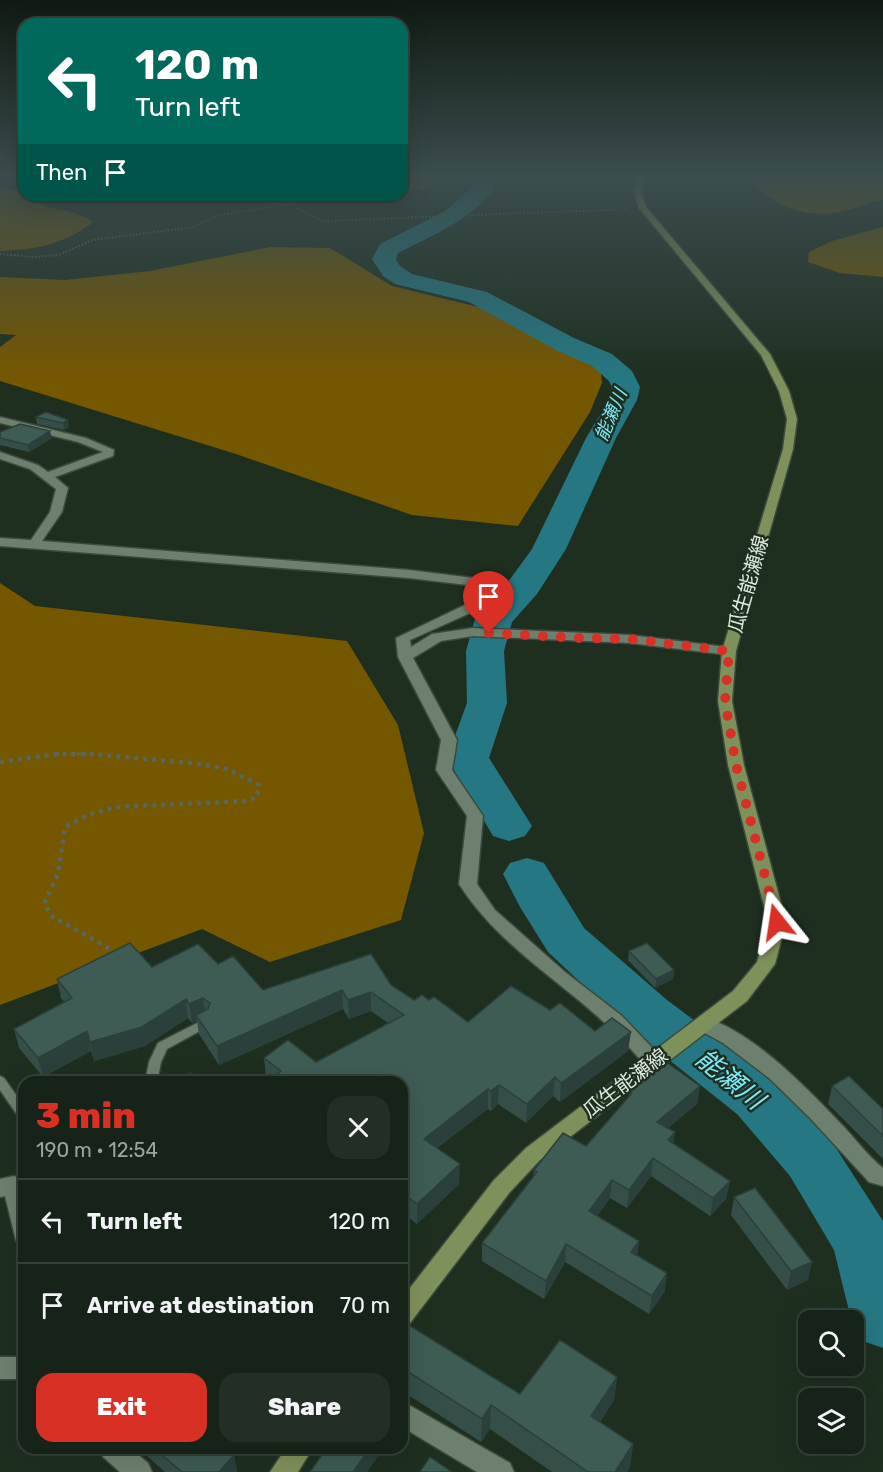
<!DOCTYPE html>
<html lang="en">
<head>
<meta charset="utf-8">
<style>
	:root { --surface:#162318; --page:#232f25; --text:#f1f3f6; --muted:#9ea4a2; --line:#354037; --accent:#d93025 }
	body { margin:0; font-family:Rubik,"Noto Sans JP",sans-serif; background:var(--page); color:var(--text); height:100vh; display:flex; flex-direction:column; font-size:22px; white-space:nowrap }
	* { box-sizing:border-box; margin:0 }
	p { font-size:20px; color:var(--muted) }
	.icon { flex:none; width:33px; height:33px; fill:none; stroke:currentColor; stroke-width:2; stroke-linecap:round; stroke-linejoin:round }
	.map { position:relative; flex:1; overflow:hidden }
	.details { position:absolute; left:18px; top:1076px; width:390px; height:378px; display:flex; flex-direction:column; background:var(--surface); border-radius:18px; box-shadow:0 6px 24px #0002,0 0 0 2px var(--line) }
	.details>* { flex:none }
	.top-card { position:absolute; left:18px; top:18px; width:390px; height:183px; border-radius:18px; box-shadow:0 6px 24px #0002,0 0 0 2px var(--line); background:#00695c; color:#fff; overflow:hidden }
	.fabs { position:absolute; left:798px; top:1310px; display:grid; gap:12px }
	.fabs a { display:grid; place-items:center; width:66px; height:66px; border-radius:12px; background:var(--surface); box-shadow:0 6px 24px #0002,0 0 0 2px var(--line); font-size:30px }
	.pin { position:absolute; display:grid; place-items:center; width:51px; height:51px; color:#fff; margin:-62px -26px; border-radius:50% 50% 50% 0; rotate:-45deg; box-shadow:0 0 6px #0007 }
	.pin .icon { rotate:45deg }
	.me { position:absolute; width:66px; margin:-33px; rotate:345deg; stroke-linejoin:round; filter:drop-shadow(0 0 4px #0008) }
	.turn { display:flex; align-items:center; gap:21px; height:126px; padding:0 18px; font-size:27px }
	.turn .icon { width:78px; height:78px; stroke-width:2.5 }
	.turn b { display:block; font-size:42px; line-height:51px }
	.then { display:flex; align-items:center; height:57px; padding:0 18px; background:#0003; gap:12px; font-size:22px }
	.round { display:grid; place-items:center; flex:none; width:63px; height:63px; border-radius:18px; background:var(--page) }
	.headline { display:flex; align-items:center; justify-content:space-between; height:102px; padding:0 18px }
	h1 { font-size:36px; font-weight:800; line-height:45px; color:var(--accent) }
	.primary-button { display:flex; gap:12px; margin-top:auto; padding:12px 18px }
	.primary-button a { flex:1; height:69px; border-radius:18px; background:var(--accent); color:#fff; font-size:24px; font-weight:800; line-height:69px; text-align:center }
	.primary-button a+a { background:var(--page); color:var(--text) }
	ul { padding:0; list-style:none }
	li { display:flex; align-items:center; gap:18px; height:84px; padding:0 18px; border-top:2px solid var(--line) }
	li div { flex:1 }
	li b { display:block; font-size:22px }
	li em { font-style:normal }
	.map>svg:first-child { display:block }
	.forest { fill:#755700 }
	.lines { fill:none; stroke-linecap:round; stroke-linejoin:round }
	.river { fill:#257883; fill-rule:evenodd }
	.service-casing { stroke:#3b4a3d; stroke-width:3 }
	.minor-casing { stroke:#3b4a3d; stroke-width:3 }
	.secondary-casing { stroke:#3b4a3d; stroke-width:3 }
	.path-far2 { stroke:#59685b; stroke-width:2; stroke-dasharray:1.5 2; stroke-linecap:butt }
	.path-far1 { stroke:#59685b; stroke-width:3; stroke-dasharray:3 4; stroke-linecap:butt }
	.path { stroke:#59685b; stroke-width:4.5; stroke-dasharray:4 5; stroke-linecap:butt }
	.service { fill:#6d806e; fill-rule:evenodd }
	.minor { fill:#6d806e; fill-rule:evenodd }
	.secondary { fill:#7f915a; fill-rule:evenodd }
	.wall { fill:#354e48 }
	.shaded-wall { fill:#2b403b }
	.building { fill:#3e5b54; stroke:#2b403b; stroke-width:1.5 }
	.route { stroke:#d93025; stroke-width:10; stroke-dasharray:0 18 }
	.labels { text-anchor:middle; stroke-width:5; stroke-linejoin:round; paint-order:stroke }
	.far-water-label { font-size:18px; font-style:italic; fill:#7deaf9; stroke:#1e2f20 }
	.street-label { font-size:20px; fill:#dfeae0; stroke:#1e2f20 }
	.near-water-label { font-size:26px; font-style:italic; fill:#7deaf9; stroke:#1e2f20 }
</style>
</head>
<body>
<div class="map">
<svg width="883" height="1472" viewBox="0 0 883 1472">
	<rect width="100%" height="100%" fill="#1e2f20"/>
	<path class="forest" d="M402,174H431L429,189L402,191Z
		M792,174L883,175V200C866,202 850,211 832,213C800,217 775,205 752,183L765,177Z
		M0,188C18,187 27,200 43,205C63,212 73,209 93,222C66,244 34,250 0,251Z
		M883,227V277L840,273L808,262L809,252L832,241Z
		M271,247L330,248L392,286L519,317L600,364L602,383L590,412L518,526L412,515L236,454L0,381V347L16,335L0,334V277L65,280L150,271Z
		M0,583L35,606L347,641L398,725L424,833L401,920L270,962L202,929L0,1005Z"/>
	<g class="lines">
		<path class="river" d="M459,174H485L495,187C472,220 433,235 398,253L396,259L400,266L412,274L487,292L574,338L612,354L632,371L640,387L637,400L616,438L566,549L537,594L512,622L504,651L507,703L489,758L532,826L525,836L509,841L493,836L447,758L467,703L466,651L475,619L511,578L532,549L586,438L609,400L612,387L609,381L592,366L556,350L469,302L395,284L383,276L372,259L380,244L445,211L474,186Z
			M527,858L544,863L584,928L667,1000L777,1082L832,1142L883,1221V1348L860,1340L854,1320L851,1319L834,1250L790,1176L737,1114L629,1028L548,952L520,907L503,874L510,863Z"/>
		<defs>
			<path id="service" d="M205,1019L209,1020L211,1023L209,1026L167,1049L161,1062L157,1082H145L149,1062L158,1043Z
				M0,1076L4,1078L24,1106V1121L20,1119L0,1090Z"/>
			<path id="minor" d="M0,417L86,438L114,450L113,456L55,477L68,488L62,512L42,541L409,570L498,581L499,584L479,609L410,640L411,647L432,634L473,628L630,635L734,648L736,651L734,654L729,655L630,643L473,636L441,641L413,658L457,740L452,770L483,816L477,884L495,910L565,972L622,1016L660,1056L663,1061L660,1066L653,1068L646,1066C634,1053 622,1038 608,1026C558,979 497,944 459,884L467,816L436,770L441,740L398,657L396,638L469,603L484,587L409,578L0,546V538L31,540L50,512L56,489L30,469L0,459V452L38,465L48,472L103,452L78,442L0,423Z
				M704,1017C754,1032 809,1090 845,1128C857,1141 869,1157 883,1168V1186L869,1182L810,1118L769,1078L723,1043L697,1029L694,1024L697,1019Z
				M14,1176L22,1179L24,1184V1243L16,1241L5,1196L0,1197V1179Z
				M0,1357H24V1379H0Z
				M402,1401L510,1463L514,1472H477L402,1427Z
				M100,1448H130L148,1463L152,1472H120L103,1457Z"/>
			<path id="secondary" d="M638,174H646L641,191L646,207L770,354L789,391L797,419L793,449L736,651L732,701L744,765L786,922L775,964L747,1001L540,1160L510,1192L410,1323L402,1326V1298L494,1180L526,1148L733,991L757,962L768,922L728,765L718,701L722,651L783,449L787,419L779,391L761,355L639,208L634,191Z
				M286,1448H313L298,1472H270Z"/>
		</defs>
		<use href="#service" class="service-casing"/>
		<use href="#minor" class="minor-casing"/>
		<use href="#secondary" class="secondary-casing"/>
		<path class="path-far2" d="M462,216L491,188L486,176L482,174
			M0,254L34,257L59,255L92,240L193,227L219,215L289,204L322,221L629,209"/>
		<path class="path-far1" d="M56,754H94"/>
		<path class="path" d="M0,762L57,754H92L201,764L227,769L259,785L257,797L246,801L115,807L88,815L65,827L58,873L44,904L52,916L117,953"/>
		<use href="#service" class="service"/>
		<use href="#minor" class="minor"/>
		<use href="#secondary" class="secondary"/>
	</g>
	<path class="wall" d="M46,412L69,427L64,430L37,424L36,417Z
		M0,432L52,438L29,452L0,445Z
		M629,951L674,970L673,979L655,988L628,960Z
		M218,964L263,990L391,985L414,1000H429L468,1022L550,1010L595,1031L628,1051L560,1102L553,1096L526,1123L498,1104L491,1111L488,1109L437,1148L459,1184L417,1224L402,1212V1082L270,1080L266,1077L264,1058L316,1062L388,1023L371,1011L349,1019L343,1009L219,1065L199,1034L197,1021L192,1023L188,1018L145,1046L94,1061L91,1051L43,1077L19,1048L14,1029L64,1002L61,998L57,979L152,967Z
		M700,1086L697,1104L668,1128L675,1132L673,1143L730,1181L726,1199L710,1216L651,1176L627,1208L610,1198L597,1216L639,1241L637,1256L665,1291L649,1314L565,1262L544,1299L482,1261V1243L533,1176L534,1170L586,1146L629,1097V1091Z
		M832,1086L883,1109V1159L828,1104Z
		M734,1197L808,1280L787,1290L731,1215Z
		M402,1331L520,1394L617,1377L614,1400L600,1422L633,1444L630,1467L627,1472H552L490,1429L481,1442L402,1391Z
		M138,1448H225L234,1455L237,1472H165Z"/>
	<path class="shaded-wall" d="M68,420L69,427L64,430L63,423Z
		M50,431L52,438L29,452L28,445Z
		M674,970L673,979L655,988L656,979Z
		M342,990L343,1009L219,1065L217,1046Z
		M371,992V1011L349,1019L348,1000Z
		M203,998L206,1017L196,1015L197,1021L192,1023L189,1004Z
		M186,999L188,1018L145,1046L94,1061L90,1042Z
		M87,1031L91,1051L43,1077L38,1058Z
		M631,1032L628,1051L560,1102L561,1083Z
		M555,1077L553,1096L526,1123L527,1104Z
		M499,1085L498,1104L491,1111V1091Z
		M700,1086L697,1104L655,1139L657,1122Z
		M488,1089V1109L424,1158V1139Z
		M675,1132L672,1150L668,1140Z
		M653,1158L651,1176L627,1208L629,1190Z
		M460,1164L459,1184L417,1224V1204Z
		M612,1180L610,1198L587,1229L589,1211Z
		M730,1181L726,1199L710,1216L713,1198Z
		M406,1233L407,1269L402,1272V1246Z
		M639,1241L637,1258L631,1252Z
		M566,1244L565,1262L544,1299L546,1281Z
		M812,1262L808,1280L787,1290L791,1271Z
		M667,1273L665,1291L649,1314L652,1296Z
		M617,1377L614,1400L588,1439L591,1416Z
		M491,1405L490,1429L481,1442L482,1419Z
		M633,1444L630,1467L627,1472H615Z
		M370,1448H384L367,1472H353Z
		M234,1455L237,1472H219Z"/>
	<path class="building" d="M46,412L68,420L63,423L36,417Z
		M20,424L50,431L28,445L0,438V432Z
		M130,943L152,967L198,944L218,964L233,956L263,990L371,954L391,985L414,1000L422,995L429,1000L434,997L468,1022L511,986L550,1010L560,1003L595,1031L612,1018L631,1032L561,1083L555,1077L527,1104L499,1085L491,1091L488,1089L424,1139L460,1164L417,1204L402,1193V1082H268L281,1071L264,1058L288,1040L316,1062L404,1015L371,992L348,1000L342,990L217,1046L196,1015L208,1009L210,1003L203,998L189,1004L186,999L142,1027L90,1042L87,1031L38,1058L14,1029L72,998L57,979Z
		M647,943L674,970L656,979L629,951Z
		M666,1062L700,1086L657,1122L675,1132L668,1140L730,1181L713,1198L653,1158L629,1190L612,1180L589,1211L639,1241L631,1252L667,1273L652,1296L566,1244L546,1281L482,1243L537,1172L534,1170L563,1133L586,1146L632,1093L629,1091Z
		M190,1073L207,1082H181Z
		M849,1076L883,1109V1136L832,1086Z
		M755,1188L812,1262L791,1271L734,1197Z
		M402,1231L406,1233V1243L402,1246Z
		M407,1324L520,1394L560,1340L617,1377L591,1416L633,1444L615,1472H588L491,1405L482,1419L402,1368V1331Z
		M154,1448H225L234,1455L219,1472H182Z
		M325,1448H370L353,1472H310L324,1452L322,1451Z
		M430,1457L452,1472H420Z"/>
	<linearGradient id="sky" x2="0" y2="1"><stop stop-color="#101a12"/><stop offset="0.46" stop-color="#3b4d4e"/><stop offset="1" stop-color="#3b4d4e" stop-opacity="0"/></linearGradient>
	<rect width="883" height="380" fill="url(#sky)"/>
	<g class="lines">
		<path class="route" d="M489,633L577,638L630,639L729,651L725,701L736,765L777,922"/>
	</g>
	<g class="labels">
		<g class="far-water-label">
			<text transform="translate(611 415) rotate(-67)" y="6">能瀬川</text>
		</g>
		<g class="street-label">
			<text transform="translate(748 584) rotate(-74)" y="7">瓜生能瀬線</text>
			<text transform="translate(625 1083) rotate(-37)" y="7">瓜生能瀬線</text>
		</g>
		<g class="near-water-label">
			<text transform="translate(730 1079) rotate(39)" y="9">能瀬川</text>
		</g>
	</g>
</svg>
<div class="fabs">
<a><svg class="icon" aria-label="search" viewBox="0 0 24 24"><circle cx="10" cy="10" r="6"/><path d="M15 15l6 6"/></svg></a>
<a><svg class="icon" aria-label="layers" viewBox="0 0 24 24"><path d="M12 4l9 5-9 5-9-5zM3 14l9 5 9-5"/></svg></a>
</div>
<div class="pin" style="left:489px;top:633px;background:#d93025"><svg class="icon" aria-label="arrive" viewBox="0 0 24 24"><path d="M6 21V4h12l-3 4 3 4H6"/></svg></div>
<svg class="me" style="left:777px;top:922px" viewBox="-20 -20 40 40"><path d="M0-17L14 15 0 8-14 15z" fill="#d93025" stroke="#fff" stroke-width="4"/></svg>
<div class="top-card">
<div class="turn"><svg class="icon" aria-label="left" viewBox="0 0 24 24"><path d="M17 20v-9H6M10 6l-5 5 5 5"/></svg><div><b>120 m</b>Turn left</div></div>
<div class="then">Then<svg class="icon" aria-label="arrive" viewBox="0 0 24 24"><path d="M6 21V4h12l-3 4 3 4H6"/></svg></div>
</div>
<section class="details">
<div class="headline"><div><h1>3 min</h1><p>190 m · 12:54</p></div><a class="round"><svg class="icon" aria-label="close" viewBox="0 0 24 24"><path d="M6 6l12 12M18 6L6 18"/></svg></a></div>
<ul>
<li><svg class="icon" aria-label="left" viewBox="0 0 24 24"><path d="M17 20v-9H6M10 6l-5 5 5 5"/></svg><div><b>Turn left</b></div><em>120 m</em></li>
<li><svg class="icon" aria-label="arrive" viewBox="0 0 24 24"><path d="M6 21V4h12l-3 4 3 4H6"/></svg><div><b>Arrive at destination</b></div><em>70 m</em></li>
</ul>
<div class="primary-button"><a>Exit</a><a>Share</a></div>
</section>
</div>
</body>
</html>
